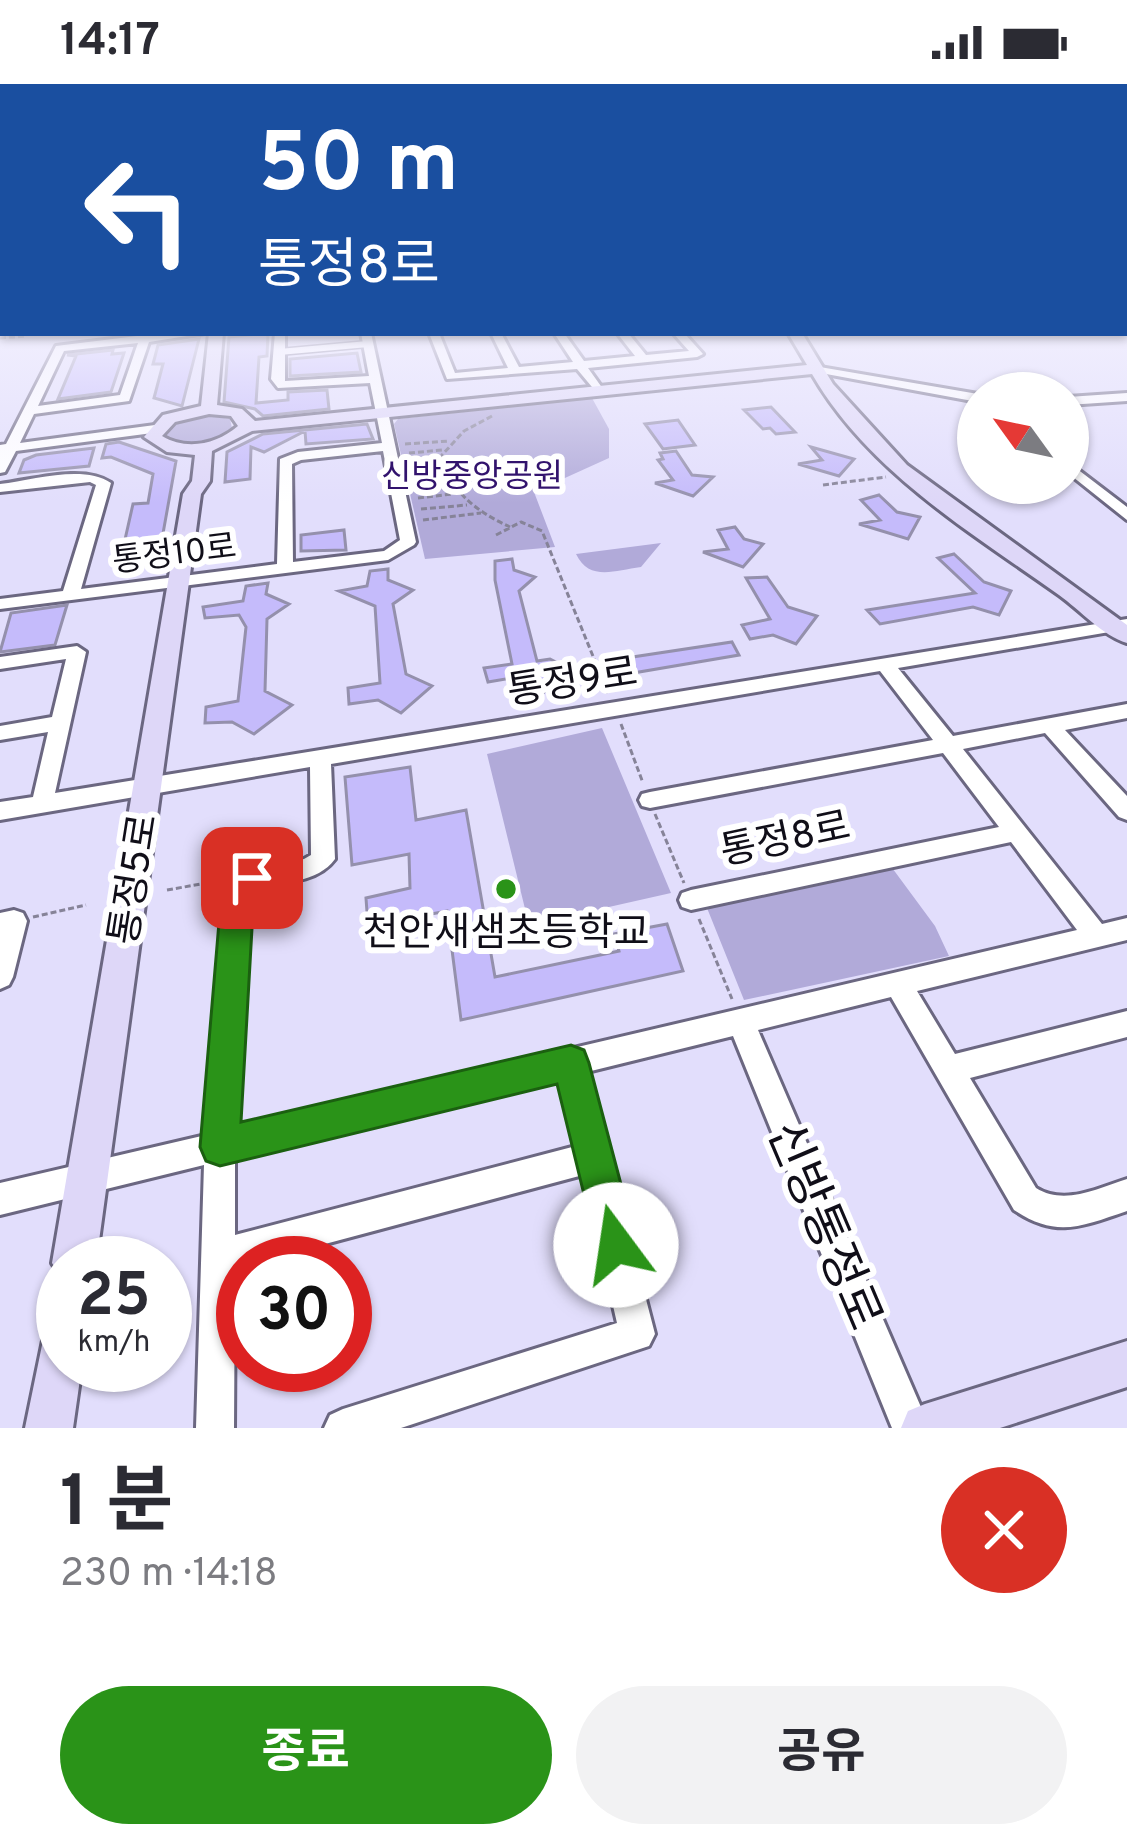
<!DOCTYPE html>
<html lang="ko">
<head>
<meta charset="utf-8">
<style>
	:root { --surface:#fff; --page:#f2f2f3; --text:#2b2b33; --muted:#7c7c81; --accent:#2a9318 }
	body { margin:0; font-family:Overpass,"Noto Sans KR",sans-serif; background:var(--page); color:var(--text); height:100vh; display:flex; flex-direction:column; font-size:45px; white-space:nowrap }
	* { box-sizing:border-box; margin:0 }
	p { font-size:39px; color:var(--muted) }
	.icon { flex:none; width:66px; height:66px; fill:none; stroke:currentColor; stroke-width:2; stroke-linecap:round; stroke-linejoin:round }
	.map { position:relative; height:1344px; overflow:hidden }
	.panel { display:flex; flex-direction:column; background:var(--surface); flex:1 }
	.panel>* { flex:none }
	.top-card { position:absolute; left:0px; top:0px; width:1128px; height:252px; box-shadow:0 3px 9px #0004; background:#1a4fa0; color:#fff; overflow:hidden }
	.needle { width:78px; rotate:303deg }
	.tools { position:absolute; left:957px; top:288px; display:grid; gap:24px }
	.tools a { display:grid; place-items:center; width:132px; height:132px; border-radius:50%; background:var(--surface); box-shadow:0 3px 9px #0004; font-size:60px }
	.speed { position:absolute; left:36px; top:1152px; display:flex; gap:24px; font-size:60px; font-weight:700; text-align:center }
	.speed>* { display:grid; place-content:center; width:156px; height:156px; border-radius:50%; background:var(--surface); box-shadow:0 3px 9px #0004; line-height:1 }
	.speed small { font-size:30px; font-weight:400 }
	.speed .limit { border:18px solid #d22; background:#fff; color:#111 }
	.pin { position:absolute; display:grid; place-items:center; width:102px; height:102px; color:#fff; margin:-51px; border-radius:24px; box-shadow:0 6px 18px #0006 }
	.me { position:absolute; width:132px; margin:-66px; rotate:346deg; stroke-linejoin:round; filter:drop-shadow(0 0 9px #0008) }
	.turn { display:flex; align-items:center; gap:42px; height:252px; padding:0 60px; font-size:54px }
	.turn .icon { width:156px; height:156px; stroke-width:2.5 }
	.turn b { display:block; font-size:84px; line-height:102px }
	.round { display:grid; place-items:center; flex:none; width:126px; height:126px; border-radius:63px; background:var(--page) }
	.overview { display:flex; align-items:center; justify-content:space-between; height:204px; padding:0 60px }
	h1 { font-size:72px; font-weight:700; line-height:90px }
	.action { display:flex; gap:24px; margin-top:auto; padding:24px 60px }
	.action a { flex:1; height:138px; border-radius:72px; background:var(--accent); color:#fff; font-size:48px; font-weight:700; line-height:138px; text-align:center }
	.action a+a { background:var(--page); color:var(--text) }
	.status { display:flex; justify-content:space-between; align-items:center; height:84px; padding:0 60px; background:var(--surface); direction:ltr }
	.status svg { height:33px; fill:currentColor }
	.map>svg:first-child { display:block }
	.green { fill:#b1aad9 }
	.building { fill:#c5bbfb; stroke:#9490ac; stroke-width:3 }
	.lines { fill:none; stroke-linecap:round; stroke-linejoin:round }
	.lane-casing { stroke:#6b6781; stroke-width:9 }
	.street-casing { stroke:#6b6781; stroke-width:6 }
	.secondary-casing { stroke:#6b6781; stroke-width:6 }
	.path { stroke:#868398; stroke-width:3; stroke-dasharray:6 3; stroke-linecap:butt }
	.lane { stroke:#fff; stroke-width:6 }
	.street { fill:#fff; fill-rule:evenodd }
	.secondary { fill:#ded7f8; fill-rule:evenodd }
	.route { fill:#2a9318; stroke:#1b6010; stroke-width:3 }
	.poi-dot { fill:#2a9318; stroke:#fff; stroke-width:4.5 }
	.labels { text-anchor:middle; stroke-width:12; stroke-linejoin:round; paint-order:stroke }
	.far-park-label { font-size:33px; fill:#32136d; stroke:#fff }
	.far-street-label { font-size:33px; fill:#100e18; stroke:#fff }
	.street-label { font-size:39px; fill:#100e18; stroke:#fff }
	.poi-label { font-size:39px; fill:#100e18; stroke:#fff }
	.near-street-label { font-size:48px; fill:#100e18; stroke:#fff }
</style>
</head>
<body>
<div class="status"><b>14:17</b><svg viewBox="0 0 49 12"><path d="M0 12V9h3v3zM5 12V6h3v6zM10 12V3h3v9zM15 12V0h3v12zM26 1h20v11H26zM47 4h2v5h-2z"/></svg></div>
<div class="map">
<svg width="1127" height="1344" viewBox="0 0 1127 1344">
	<rect width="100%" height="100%" fill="#e2defc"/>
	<path class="green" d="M592,314L609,345V374L534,408L555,463L425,475L394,340L398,335Z
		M205,331L230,335L232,344C214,359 187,365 166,352L175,338Z
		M661,459L641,483C613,487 589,497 576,470Z
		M602,644L671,809L529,841L487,670Z
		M890,781L935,842L949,872L744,916L707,824Z"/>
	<path class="building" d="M268,249L267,272L259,273L256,319L288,316V308L327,306L329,325L263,332L255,325L224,318L229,253Z
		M199,255L182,322L154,314L163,280H153L158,261Z
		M113,266L112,270L124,269L111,308L58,315L76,272L67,271Z
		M357,269L361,288L290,292V275Z
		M771,323L795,348L776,350L770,344L763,345L744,326Z
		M678,336L695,361L663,365L645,340Z
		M367,340L373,355L306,360L305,347L264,368L251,363L250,395L225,398L227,368L263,350Z
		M119,358L176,377L162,455L124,460L133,420L148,419L153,390L111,373L102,374L106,360Z
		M811,363L854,375L839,392L798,380L822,376Z
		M94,364L89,382L19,389L24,376L36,371Z
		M676,367L692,391L713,393L693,412L655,399L673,396L658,376L663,375L660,369Z
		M879,411L897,428L920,433L908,455L859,440L880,436L861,416Z
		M735,443L744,455L763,460L743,483L703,468L728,465L718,446Z
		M344,446L346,466L301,467V451Z
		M954,470L984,498L1011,507L999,531L973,523L880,540L867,526L975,509L938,474Z
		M512,475L514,486L535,493L519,507L537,577L550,575L567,584L543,609L518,599V593L488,598L484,584L512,580L495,496V477Z
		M388,485V496L413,506L393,520L406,590L432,602L401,629L378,616L349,620L348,604L380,599L375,522L339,507L367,502L370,487Z
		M767,493L788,523L817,532L796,560L773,551L750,555L742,541L770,535L746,494Z
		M268,499L266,510L289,520L267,535L265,607L292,621L254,650L232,638L205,639L206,623L238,617L246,543L239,531L205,534L203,523L243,517L246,502Z
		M67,521L55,561L0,568L11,529Z
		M732,558L739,571L633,589L626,574Z
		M410,683L416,736L466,726L495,893L619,867L614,850L667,840L683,887L461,936L447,827L368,842L366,814L410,804L409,770L352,781L345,693Z"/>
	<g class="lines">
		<defs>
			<path id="lane" d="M279,268L368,260"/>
			<path id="street" d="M206,249L149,258L129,317L34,330L20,359L155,341L161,345L160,348L16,367L5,388L0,389V361L6,360L56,262L145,251ZM138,259L120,311L38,322L64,267Z
				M275,249H285V297L369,292L361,249H371L416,458L414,461L388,476L0,525V515L63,507L96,401L90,398L0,408V400C33,396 84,380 111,399L81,505L277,480L280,375L298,368L382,359L370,299L278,304L271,295ZM383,367L400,456L384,467L293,478L292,380L301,376Z
				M429,249H439L455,289L508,284L491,249H501L519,283L573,278L554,249H564L584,277L635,272L617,249H628L646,271L689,267L673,249H684L703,270L697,273L588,284L603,305L597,309L577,285L447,295Z
				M814,282L978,310V318L810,287V283Z
				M1127,309V317L1068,321V313Z
				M1068,378L1127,423V436L1068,389Z
				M1127,535V545L898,584L953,652L1127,620V634L1065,646L1127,712V736L1119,733L1045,649L963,665L1102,840L1127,834V856L917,907L955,970L1127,927V953L970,994L1036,1104C1065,1122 1098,1104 1127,1095V1127C1082,1142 1057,1155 1014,1126L891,913L758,946L930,1344H892L733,952L587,988L655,1250L649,1262L401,1344H324L330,1331L343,1325L617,1239L583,1091L254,1179H243L235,1184L234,1344H196L204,1081L0,1131V1099L206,1051L226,803L233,789L304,775L311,771L310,683L0,736V718L33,713L48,648L0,656V642L52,633L66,575L0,585V573L77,562L86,568L55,709ZM880,587L933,656L650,708L642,710L639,716L642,722L650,724L943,669L999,743L691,806L682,809L679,816L682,823L691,826L1011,758L1077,846L236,1043L250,804C278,799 317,800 335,775L331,680ZM560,994L576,1062L235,1151V1074Z
				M14,826L23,829L27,837L13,893L9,901L0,905V829Z"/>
			<path id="secondary" d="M209,249H223L217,321L242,325L255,337L807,281L788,249H802L833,300L907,381L1127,541V559C1103,552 1080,526 1059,511C970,448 868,387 812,290L252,347L212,367L210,397L201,410L96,1179H63V1196L52,1179L183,410L192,397L195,371L167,368L144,353L163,331L201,322ZM209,330L231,332L238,342C217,360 187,367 162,352L175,338Z
				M63,1230V1281H82L73,1344H25L47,1237Z
				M1127,1257V1303L1000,1344H901L908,1327L925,1320Z"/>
		</defs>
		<use href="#lane" class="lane-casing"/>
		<use href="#street" class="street-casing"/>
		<use href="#secondary" class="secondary-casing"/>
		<path class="path" d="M0,254L27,252
			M492,332L464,347L442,371C451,409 476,427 510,443
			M405,360L449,357
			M409,369L442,366
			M411,379L443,376
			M823,401L886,393
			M418,414L452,410
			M421,425L467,421
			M423,436L481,429
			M496,451L521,438L542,447L608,609
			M621,640L643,699
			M655,730L684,799
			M167,806L218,797
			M33,833L86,821
			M699,835L732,915"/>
		<use href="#lane" class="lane"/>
		<use href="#street" class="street"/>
		<use href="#secondary" class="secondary"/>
	</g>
	<linearGradient id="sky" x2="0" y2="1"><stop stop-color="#93aeed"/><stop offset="0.55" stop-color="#f2f0fe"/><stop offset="1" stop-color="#f2f0fe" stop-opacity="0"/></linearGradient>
	<rect width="1127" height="419" fill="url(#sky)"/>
	<path class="route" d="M252,781L263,784L267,794L254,809L241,1038L571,961L584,966L589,979L637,1161L631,1176L616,1183L600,1176L557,1000L220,1082L206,1077L200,1063L222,803L227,794Z"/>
	<circle class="poi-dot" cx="506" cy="805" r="12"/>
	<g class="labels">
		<g class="far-park-label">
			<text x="472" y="403">신방중앙공원</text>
		</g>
		<g class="far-street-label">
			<text transform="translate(174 468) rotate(-7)" y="12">통정10로</text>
		</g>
		<g class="street-label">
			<text transform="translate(572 596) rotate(-9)" y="14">통정9로</text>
			<text transform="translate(785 753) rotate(-12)" y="14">통정8로</text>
			<text transform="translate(132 795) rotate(-81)" y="14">통정5로</text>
		</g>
		<g class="poi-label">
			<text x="506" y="861">천안새샘초등학교</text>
		</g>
		<g class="near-street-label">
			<text transform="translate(826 1141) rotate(67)" y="17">신방통정로</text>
		</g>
	</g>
</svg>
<div class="tools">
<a><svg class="needle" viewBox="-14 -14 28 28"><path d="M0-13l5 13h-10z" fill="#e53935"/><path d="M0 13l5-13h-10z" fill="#7c7c81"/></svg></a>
</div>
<div class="speed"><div>25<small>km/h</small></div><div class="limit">30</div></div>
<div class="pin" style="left:252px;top:794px;background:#d93025"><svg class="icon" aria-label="arrive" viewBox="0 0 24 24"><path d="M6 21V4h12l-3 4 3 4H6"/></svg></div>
<svg class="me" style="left:616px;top:1161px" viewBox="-20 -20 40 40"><circle r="19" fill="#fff"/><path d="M0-13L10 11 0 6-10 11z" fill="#2a9318"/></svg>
<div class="top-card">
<div class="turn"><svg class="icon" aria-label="left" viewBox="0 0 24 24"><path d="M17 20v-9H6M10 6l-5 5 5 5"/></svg><div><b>50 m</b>통정8로</div></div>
</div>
</div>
<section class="panel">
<div class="overview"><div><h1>1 분</h1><p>230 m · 14:18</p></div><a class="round" style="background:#d93025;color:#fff"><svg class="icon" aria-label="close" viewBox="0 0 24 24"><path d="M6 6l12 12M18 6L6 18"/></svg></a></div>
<div class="action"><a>종료</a><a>공유</a></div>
</section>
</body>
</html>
